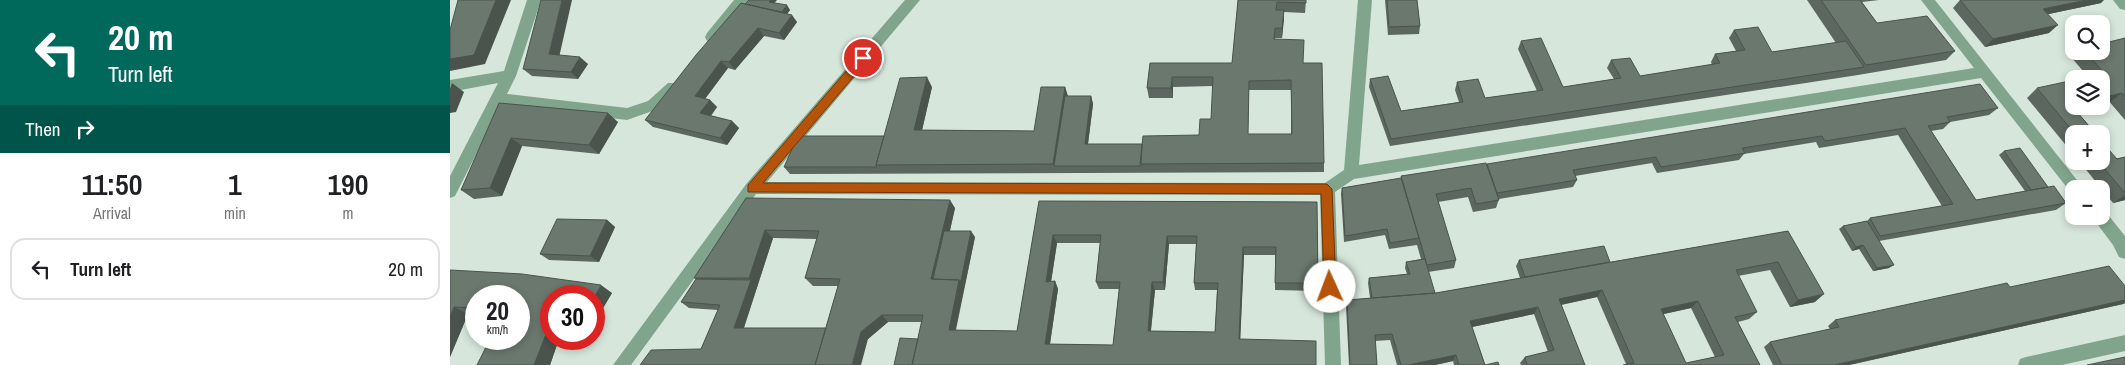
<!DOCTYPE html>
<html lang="en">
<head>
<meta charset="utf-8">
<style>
	:root { --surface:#fff; --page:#f2f2f2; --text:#202124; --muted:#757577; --line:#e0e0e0 }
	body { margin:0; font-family:"Archivo Narrow",sans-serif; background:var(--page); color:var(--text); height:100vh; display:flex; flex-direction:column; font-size:19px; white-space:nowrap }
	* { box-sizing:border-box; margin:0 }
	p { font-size:16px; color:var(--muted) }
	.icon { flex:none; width:28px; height:28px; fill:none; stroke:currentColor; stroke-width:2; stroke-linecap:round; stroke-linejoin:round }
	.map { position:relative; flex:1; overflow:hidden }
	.sheet { display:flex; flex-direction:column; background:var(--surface); width:450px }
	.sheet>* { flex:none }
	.hud { background:#00695c; color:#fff; overflow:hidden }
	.tools { position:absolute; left:1615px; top:15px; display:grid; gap:10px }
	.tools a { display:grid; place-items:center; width:45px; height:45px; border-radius:10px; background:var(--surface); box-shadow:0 2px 8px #0003; font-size:25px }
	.speed { position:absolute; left:15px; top:285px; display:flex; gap:10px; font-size:25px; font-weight:700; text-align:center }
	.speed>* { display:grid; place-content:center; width:65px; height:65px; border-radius:50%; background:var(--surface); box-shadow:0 2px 8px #0003; line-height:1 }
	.speed small { font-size:12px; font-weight:400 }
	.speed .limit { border:8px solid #d22; background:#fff; color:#111 }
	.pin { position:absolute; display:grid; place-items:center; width:42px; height:42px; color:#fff; margin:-21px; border:2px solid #fff; border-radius:50%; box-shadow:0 1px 5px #0007 }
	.me { position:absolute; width:55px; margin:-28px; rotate:358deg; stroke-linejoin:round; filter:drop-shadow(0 0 4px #0008) }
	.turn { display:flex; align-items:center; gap:18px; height:105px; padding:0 25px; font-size:22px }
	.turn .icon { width:65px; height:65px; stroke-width:2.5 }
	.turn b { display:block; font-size:35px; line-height:42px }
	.then { display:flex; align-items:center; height:48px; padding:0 25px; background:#0003; gap:10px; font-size:19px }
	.eta { display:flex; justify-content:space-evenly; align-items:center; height:85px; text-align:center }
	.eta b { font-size:30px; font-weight:600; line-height:35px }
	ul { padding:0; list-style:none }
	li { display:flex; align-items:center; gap:15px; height:62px; margin:0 10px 8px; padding:0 15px; border:2px solid var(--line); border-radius:15px }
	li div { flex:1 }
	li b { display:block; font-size:19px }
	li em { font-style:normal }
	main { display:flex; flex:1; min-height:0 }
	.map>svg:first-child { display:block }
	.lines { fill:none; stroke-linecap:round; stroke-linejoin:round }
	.minor { fill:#80a58c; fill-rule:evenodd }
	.wall { fill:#5b675f; fill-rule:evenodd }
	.shaded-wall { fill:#4a544d }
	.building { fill:#6a786e; stroke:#4a544d; fill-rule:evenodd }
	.route { fill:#b45309; stroke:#753606 }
</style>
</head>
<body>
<main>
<section class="sheet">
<div class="hud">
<div class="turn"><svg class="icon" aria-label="left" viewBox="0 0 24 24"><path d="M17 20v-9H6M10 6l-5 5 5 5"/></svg><div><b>20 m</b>Turn left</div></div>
<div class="then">Then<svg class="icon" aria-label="right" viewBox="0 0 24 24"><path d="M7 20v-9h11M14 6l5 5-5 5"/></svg></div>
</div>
<div class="eta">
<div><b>11:50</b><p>Arrival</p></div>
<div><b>1</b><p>min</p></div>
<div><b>190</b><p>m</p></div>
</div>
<ul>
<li><svg class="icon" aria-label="left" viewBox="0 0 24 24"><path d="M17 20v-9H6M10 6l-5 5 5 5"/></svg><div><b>Turn left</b></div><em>20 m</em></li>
</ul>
</section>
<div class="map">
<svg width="1675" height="365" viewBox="0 0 1675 365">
	<rect width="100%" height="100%" fill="#d6e6db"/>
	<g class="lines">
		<path class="minor" d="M77,0H91L66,76L57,94L177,108L198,101L218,83H228L230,87L223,97L208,109L177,120L51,105L5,196L0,198V176L48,83L0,92V80L54,71Z
			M284,0H299L267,41H257L255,37L257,33Z
			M455,0H470L317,182L875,183L894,170L908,0H922L909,165L1524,68L1471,0H1485L1634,189H1624V194H1622L1531,78L904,179L885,192L891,365H875L870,195L306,194L181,365H163L297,183Z
			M1663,0H1675V10L1670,9Z
			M1651,210L1655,211L1675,236V259L1669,257L1663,245L1645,221L1642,216H1651Z
			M1675,335V351L1612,365H1568L1570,359L1576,357Z"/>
	</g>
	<path class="wall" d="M788,0H856L855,13L834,12L832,38H825V39L853,63L874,163V172L340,174L334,167L434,136L482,87L472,130L584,131L615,87L618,96H641L643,104L638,144H692L749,135L761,119L763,86L723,87V98H699L697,88L700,63H782ZM799,90H841V134H798Z
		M935,0H967L970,26L969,34L938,35Z
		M1357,0H1429L1412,2L1427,23L1505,51L1496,60L1408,75L940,146L919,87L920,79L951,111L1009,102L1005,90L1007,82L1035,98L1087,91L1068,49L1071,41L1113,87L1164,79L1157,68L1161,60L1190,76L1262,65L1261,62L1265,54L1286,51L1279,38L1284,30L1322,52L1386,43Z
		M1510,0L1651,3L1598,14L1599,33L1535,47L1503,8Z
		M325,3L340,10L337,14L347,22L334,40L314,36L285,70L278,68L255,99L260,100L267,107L261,116L282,121L289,128L277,145L203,127L195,120L295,4Z
		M1675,38V120L1621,57L1628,51H1651Z
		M109,55L138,64L128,79L82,76L73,69Z
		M1587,88L1624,106H1642L1625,110L1646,134H1624V155L1577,98Z
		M49,103L168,122L149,154L72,146L52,196L24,199L11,190Z
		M1548,108L1539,115L1500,122L1493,129L1481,131L1526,200L1575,191L1549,155L1554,151L1598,187L1616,203L1606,210L1429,241L1439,268L1423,271L1409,249L1402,251L1389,229L1393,226L1417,221L1420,218L1492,206L1448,135L1369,148L1366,142L1294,154L1289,160L1207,173L1202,163L1125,176L1127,180L1123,187L1049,199L1046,208L1023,212L1018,197L988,202L1006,260L1004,268L978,272L985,293L1070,278L1066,266L1069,260L1160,262L1338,231L1365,302L1340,307L1320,270L1288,276L1307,312L1299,319L1288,322L1310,365L1176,364L1147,297L1111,305L1135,365H1071L1070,363L1075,357L1098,352L1084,314L1022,327L1035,365H1049H1004L1003,361L985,365H947L940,340L925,341L927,365H899L896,307L897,300L920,298L918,283L919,278L957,274L955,268L956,262L971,259L967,245L939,249L935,235L894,242L891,194L892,188L951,178V176L1037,164ZM1241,308L1265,357L1236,363L1213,314Z
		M1675,157V200L1663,203L1629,161H1651Z
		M296,198L505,208L500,231L525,237L506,330L567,331L589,201L867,202L868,291L825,290V255H794L790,339L866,365L468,339L472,322H438L418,339L251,349L268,310L239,308L231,302L246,279L244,278ZM323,238L367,239L355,278L363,286H388L376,328H294ZM607,243H650L646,282L649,289H669L663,345L600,344L608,289L605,281H601ZM719,244H746L744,283L745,290H767L765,332L701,331L705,290H715Z
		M157,220L165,227L149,262L99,260L90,254Z
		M0,270L162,293L144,323V296H101V339H109L100,365H27L69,296H26V314H18L0,357Z
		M1675,286V303L1673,304L1399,365H1323L1314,347L1320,342L1380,329L1378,326L1385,320L1560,287Z"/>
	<path class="shaded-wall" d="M46,0H61L35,64L0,71V59Z
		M112,0H122L108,62L99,54Z
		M321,0H327L322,6L319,2Z
		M1637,0H1654L1651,3L1585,17L1593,9Z
		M337,5L340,10L333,19L330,15Z
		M834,10V20L832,38V28Z
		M342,15L347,22L334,40L329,33Z
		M1608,25L1599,33L1535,47L1543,39Z
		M308,28L314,36L285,70L279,62Z
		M130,57L138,64L128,79L121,72Z
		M271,61L278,68L251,104L245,96Z
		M477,77L482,87L470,139L464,130Z
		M722,77L723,87V98L721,88Z
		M2,83L14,92L6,112L0,113V89Z
		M615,87L618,97L604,166L603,164Z
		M1672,93L1660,102L1651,104V98Z
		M641,96L643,104L637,151L635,144Z
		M260,100L267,107L257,120L250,113Z
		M1624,104V106H1642L1609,114L1621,105Z
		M158,113L168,122L149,154L139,145Z
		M282,121L289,128L277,145L270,138Z
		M61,138L72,146L52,196L40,188Z
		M1675,195V200L1663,203Z
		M500,200L505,208L488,281L481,279Z
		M157,220L165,227L149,262L140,256Z
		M315,230L323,238L292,333L284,328L301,280L299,278Z
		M521,231L525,237L504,336L499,330L509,280Z
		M603,235L607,243L600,289L596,282Z
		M717,236L719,244L715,290L713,282Z
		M1413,245L1409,249L1402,251L1406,247Z
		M793,247L794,255L790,346L789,339Z
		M1444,265L1439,268L1423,271L1427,268Z
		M605,281L608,289L599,350L595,344Z
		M702,282L705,290L700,338L698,331Z
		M151,285L162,293L144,323V298Z
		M1152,290L1147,297L1105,306L1109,299Z
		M1374,294L1365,302L1340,307L1348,300Z
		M1675,300V303L1673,304L1399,365H1384Z
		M1248,301L1241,308L1205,316L1211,309Z
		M4,307L18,314L0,357V317Z
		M1088,307L1084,314L1017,328L1020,321Z
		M432,315L438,322L418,339L411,365H402L411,332Z
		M100,324H101V339H109L100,365H84Z
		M1006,355L1003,361L985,365H958Z"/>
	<path class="building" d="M8,0H46L24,55L0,59V30Z
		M91,0H112L99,54L130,57L121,72L73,69Z
		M299,0H321L319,2L337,5L332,12L295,4Z
		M788,0H856V3L827,2L826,10H834L832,28H825L824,39L854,40L853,63H872L874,163L690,164L693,136L749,135L750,119H761L763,77H722L721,88H697L700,63H782ZM841,80L842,134H798L799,81Z
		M937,0H967L970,26L939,27Z
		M1371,0H1410L1427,23L1477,16L1505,51L1416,65Z
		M1510,0H1637L1593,9L1608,25L1543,39Z
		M291,3L342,15L329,33L308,28L279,62L271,61L245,96L260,100L250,113L282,121L270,138L195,120L246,55Z
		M1308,27L1322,52L1396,41L1414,67L941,139L920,79L938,76L951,111L1013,102L1007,82L1028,79L1035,98L1093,90L1071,41L1091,38L1113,87L1171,78L1161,60L1180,58L1190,76L1270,63L1265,54L1295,50L1284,30Z
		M1675,38V97L1672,93L1651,98V79H1630L1654,73L1635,51H1651V44Z
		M477,77L464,130L584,131L591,87H615L603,164L426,165L450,78Z
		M1624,80V104L1621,105L1646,134H1625L1587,88Z
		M1530,84L1548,108L1497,117L1500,122L1478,126L1526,200L1604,186L1616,203L1430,236L1420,218L1503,204L1455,128L1375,141L1372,136L1292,148L1295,153L1211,167L1206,157L1123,170L1127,180L1047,193L1037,164Z
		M615,96H641L635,144H692L691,166H604Z
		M49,103L158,113L139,145L61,138L40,188L11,190Z
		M348,136H434L426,165L427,167H334Z
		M1651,141L1667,159L1675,157V193L1648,161H1651Z
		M1570,148L1598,187L1581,190L1554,151Z
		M1036,163L1049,200L1026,204L1021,188L986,194L1006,260L977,265L951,176Z
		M951,178L969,238L940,243L937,229L895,236L892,188Z
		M296,198L500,200L481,279L509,280L499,330L567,331L589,201L867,202L868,283H825L826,247H793L789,339L866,341V365H462L473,315H432L411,332L402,365H365L390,279L355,278L369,231L315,230L299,278H244ZM603,235H651L646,282H670L663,345L595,344L605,281L596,282ZM717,236H747L744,283H768L765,332L698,331L702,282H713Z
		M107,219L157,220L140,256L90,254Z
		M1417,221L1444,265L1427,268L1413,245L1406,247L1393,226Z
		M494,231H521L511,281L509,280L483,279Z
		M1338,231L1374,294L1348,300L1328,262L1286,270L1307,312L1285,317L1310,365H1173L1184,363L1152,290L1109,299L1135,365H1077L1075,357L1104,350L1088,307L1020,321L1035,365L1048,362L1049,365H1009L1006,355L958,365H951L942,334L925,335L927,365H900L897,300L986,293ZM1248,301L1274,355L1236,363L1211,309Z
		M1154,246L1160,262L1075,277L1069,260Z
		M975,259L985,293L922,298L919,278L960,274L956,262Z
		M1659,266L1675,286V300L1384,365H1332L1320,342L1389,327L1385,320L1557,283L1560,287Z
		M0,270L72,274L151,285L144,298V296H101V324H100L84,365H27L40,339H69V296H26V308L4,307L0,317Z
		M246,279L301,280L284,328H376L365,365H190L201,350L251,349L270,305L231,302Z
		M450,338L468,339L462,365H444Z
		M1675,357V365H1637Z"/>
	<path class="route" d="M413,54L419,58L417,61L313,183L877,184L882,189L886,287L884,291H876L874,287L871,194L298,192V185L410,55Z"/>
</svg>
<div class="tools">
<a><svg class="icon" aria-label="search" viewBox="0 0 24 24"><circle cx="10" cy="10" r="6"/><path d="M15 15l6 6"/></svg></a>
<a><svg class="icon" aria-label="layers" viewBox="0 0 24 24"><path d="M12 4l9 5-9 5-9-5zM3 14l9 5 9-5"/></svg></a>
<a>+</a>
<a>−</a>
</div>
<div class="speed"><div>20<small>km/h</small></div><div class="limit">30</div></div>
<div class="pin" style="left:413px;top:58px;background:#d93025"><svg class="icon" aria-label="arrive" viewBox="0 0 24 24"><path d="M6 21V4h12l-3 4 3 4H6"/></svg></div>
<svg class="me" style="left:880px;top:287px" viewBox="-20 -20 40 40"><circle r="19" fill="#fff"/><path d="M0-13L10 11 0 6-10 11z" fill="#b45309"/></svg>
</div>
</main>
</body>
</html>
